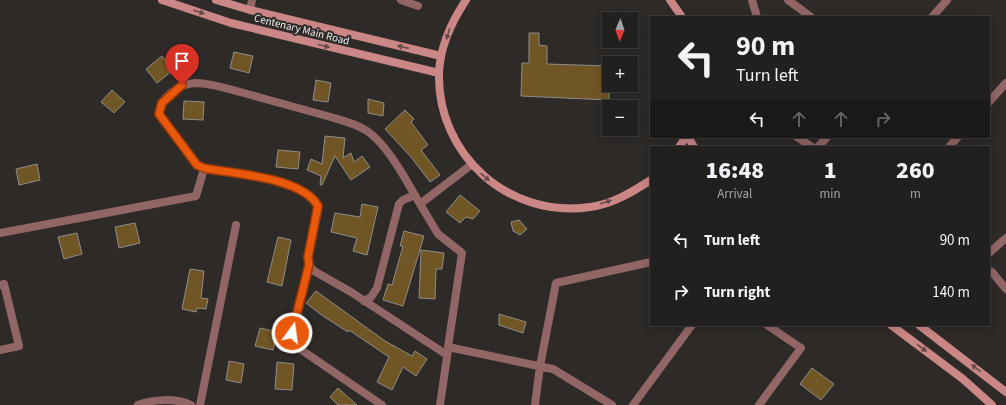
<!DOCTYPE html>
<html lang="en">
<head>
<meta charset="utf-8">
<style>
	:root { --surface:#22201e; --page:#2a2827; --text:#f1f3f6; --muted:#a2a3a4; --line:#3f3e3c }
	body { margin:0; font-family:"Source Sans 3",sans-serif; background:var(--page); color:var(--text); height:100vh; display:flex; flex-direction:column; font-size:15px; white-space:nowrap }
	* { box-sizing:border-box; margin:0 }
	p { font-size:13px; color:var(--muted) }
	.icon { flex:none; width:22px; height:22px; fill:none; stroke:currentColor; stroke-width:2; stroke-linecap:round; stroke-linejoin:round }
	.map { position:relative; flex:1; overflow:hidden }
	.side { position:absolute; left:650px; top:146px; width:340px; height:180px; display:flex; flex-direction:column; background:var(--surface); border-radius:0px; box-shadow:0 2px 10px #0003,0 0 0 1px var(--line) }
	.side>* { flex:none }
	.guide { position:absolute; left:650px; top:16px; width:340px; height:122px; border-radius:0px; box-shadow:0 2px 10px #0003,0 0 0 1px var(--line); background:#22201e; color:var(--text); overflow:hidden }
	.needle { width:26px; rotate:182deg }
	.tools { position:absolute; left:602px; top:12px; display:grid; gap:8px }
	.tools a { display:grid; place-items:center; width:36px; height:36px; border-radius:0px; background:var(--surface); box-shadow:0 2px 10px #0003,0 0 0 1px var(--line); font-size:20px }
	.pin { position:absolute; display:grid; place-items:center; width:34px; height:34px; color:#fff; margin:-41px -17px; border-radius:50% 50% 50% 0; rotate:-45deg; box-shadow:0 0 4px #0007 }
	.pin .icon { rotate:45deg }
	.me { position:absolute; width:44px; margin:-22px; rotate:14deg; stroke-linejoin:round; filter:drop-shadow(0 0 3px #0008) }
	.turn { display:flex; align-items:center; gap:14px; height:84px; padding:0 20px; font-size:18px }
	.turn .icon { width:52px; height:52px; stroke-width:2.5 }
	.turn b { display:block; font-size:28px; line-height:34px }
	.lanes { display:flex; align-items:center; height:38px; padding:0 20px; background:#0003; justify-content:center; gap:20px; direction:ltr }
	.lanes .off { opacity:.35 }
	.eta { display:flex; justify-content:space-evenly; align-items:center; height:68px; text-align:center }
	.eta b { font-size:24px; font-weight:800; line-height:28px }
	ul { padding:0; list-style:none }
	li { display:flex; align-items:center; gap:12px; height:52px; padding:0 20px }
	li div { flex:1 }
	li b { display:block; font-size:15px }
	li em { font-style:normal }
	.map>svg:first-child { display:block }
	.building { fill:#715625; stroke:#8f8d8a }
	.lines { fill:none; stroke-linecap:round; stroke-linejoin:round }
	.street { stroke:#916665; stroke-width:8 }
	.secondary { stroke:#cb8786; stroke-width:8 }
	.oneway { fill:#644b49 }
	.route-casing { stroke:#983908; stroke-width:10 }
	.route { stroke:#ea580c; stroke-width:7 }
	.labels { text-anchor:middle; stroke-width:4; stroke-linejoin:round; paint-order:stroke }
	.street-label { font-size:11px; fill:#eeeceb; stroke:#2d2a28 }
</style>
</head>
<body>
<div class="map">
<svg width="1006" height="405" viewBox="0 0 1006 405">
	<rect width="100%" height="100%" fill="#2d2a28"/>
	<path class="building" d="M529,33H539V45L547,46V64L609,66V100L521,96L522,63H529Z
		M234,52L253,56L249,73L230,68Z
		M162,56L173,70L157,83L146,69Z
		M316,80L331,83L328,102L313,100Z
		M112,90L125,102L114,113L101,102Z
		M368,99L384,103L383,116L368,113Z
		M184,101L204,102L203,120L183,119Z
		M405,110L414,119L411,122L428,145L421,150L440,175L430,182L411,157L385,129Z
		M325,136L345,138L343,158L351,153L354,162L362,156L370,167L351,180L335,156L322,185H320L321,176L307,170L311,159L322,164Z
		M278,150L300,152L298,169L276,167Z
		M37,164L40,180L19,185L16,169Z
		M460,195L480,211L473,219L466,217L460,223L446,212Z
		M362,204L378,207L367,255L353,251L357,238L331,232L335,213L360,217Z
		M519,220L527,229L520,235L513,231L511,222Z
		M135,223L140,243L119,248L115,227Z
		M404,231L424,236L403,306L383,300L388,284L392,285L403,246H400Z
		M77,233L82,254L64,259L58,237Z
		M278,237L291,240L282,286L267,282Z
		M421,250L444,253L442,269H436L435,299L419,298Z
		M190,269L204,271L201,298L208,299L206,309L197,308L196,312L182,309Z
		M316,291L385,341L412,356L415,351L427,359L416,376L403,367L392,390L377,382L389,357L349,330L348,332L323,316L306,303Z
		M499,314L526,322L523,333L499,325Z
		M260,328L278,332L273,350L255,346Z
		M229,361L244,364L241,383L226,380Z
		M277,362L294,364L292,390L275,389Z
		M812,368L834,384L821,400L800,384Z
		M338,388L357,405H338L330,397Z"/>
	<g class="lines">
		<path class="street" d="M401,0L418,6
			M752,0L757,17
			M788,0L811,17
			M250,10L252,0
			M932,17L947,0
			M989,102L1006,83
			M797,137L812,147
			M818,147L827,137
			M949,147L958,137
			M471,165L420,204L438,234L462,253L448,347L553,369L612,405
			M420,204C407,182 388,145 367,131C356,123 340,120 327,116C298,108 269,100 240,92C226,88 209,83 195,83C180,84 159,97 159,114L197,165L204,169C229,173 319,180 318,212L308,257L309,265L314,271L351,292L447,355
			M0,233L196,196L204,169
			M989,253L1006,238
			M309,265L292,333L293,342L300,349L382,405
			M989,271L992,272L1006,289
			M0,285L4,284L19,346L0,350
			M364,301L371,297L377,288L399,204L403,200L415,195
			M138,405C152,399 177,398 191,405
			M200,405L236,225
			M440,405L448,350
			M535,405L540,366L556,283L651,262
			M633,405L692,325
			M759,405L801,348L767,325"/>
		<path class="secondary" d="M162,0L231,23L439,73
			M216,0L250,10L441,56
			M466,0C452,21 440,47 439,73C437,155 509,219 590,207C613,204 632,192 651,180
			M670,0L682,17
			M688,137L694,147
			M679,147L686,137
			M891,325L963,379L992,405
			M919,325L1006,392"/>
	</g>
	<defs><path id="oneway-solid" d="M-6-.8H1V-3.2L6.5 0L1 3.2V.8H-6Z"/></defs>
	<g class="oneway">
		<use href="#oneway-solid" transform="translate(199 12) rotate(18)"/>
		<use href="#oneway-solid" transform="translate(448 34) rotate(107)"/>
		<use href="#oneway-solid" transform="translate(324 46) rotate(14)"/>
		<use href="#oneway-solid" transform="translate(403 47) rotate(-167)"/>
		<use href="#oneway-solid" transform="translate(485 177) rotate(41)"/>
		<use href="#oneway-solid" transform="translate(606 202) rotate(-17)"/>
		<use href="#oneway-solid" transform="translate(922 348) rotate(37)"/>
		<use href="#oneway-solid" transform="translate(976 368) rotate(-143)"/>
	</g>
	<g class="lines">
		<defs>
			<path id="route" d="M182,85L162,103L159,114L197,165L204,168C234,174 302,177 318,206L308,257L309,265L292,333"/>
		</defs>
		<use href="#route" class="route-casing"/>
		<use href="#route" class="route"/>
	</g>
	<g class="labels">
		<g class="street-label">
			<text transform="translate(302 29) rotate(14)" y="4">Centenary Main Road</text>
		</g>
	</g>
</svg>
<div class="tools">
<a><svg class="needle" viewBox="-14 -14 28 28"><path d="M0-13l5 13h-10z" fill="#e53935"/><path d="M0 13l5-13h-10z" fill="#a2a3a4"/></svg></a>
<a>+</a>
<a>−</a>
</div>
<div class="pin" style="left:182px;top:85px;background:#d93025"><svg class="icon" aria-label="arrive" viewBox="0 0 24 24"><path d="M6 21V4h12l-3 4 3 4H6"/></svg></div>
<svg class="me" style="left:292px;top:333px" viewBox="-20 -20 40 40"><circle r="17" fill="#ea580c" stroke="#fff" stroke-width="3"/><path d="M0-11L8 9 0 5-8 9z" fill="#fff"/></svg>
<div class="guide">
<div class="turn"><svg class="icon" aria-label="left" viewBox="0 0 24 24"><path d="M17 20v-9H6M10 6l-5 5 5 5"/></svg><div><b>90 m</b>Turn left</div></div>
<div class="lanes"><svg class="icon" aria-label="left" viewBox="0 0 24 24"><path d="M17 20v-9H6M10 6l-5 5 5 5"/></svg><svg class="icon off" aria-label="ahead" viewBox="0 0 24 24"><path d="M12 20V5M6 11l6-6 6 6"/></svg><svg class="icon off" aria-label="ahead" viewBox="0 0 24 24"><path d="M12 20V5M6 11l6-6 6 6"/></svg><svg class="icon off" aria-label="right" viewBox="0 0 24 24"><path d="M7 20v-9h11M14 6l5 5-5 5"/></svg></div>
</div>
<section class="side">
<div class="eta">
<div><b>16:48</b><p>Arrival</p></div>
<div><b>1</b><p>min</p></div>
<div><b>260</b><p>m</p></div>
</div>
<ul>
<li><svg class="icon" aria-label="left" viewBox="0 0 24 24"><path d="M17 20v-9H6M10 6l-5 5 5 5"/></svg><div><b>Turn left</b></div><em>90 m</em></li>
<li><svg class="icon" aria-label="right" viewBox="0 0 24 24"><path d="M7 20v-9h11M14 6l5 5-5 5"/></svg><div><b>Turn right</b></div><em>140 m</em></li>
</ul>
</section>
</div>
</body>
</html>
